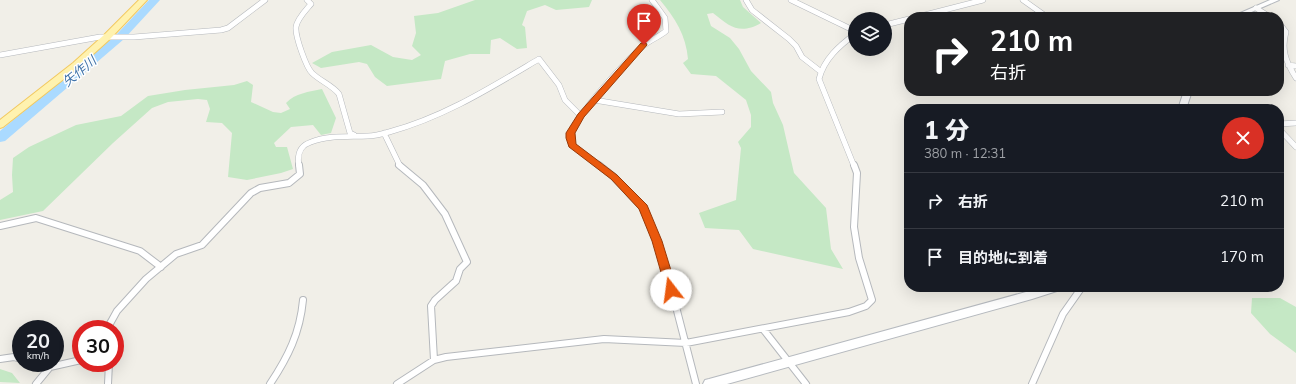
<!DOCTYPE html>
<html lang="ja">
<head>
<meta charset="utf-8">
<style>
	:root { --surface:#171b24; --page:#20242c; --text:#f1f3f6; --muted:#9ea1a6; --line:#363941 }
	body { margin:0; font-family:Mulish,"Noto Sans JP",sans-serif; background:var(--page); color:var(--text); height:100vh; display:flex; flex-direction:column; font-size:15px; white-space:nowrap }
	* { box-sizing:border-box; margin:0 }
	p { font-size:13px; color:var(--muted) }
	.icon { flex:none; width:22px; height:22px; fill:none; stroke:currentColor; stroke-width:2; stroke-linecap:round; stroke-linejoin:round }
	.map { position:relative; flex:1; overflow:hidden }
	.side { position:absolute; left:904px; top:104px; width:380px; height:188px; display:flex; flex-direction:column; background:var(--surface); border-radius:16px; box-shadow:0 4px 16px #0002 }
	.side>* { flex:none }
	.banner { position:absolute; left:904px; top:12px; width:380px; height:84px; border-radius:16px; box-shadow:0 4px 16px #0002; background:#202124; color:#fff; overflow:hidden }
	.tools { position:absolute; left:848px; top:12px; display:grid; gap:8px }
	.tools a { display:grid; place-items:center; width:44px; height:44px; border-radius:50%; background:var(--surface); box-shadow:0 4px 16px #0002; font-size:20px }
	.speed { position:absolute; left:12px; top:320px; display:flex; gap:8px; font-size:20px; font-weight:700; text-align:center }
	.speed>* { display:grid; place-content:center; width:52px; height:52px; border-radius:50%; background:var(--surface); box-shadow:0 4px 16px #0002; line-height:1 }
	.speed small { font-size:10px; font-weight:400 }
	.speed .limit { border:6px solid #d22; background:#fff; color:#111 }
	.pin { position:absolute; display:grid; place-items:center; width:34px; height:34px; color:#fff; margin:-41px -17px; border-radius:50% 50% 50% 0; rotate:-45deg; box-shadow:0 0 4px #0007 }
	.pin .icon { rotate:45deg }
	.me { position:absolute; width:44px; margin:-22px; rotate:345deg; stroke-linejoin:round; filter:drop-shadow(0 0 3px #0008) }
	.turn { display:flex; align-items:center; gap:14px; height:84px; padding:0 20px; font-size:18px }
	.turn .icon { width:52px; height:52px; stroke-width:2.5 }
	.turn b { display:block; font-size:28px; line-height:34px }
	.round { display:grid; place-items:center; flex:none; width:42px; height:42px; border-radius:21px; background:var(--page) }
	.headline { display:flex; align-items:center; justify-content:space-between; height:68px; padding:0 20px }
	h1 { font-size:24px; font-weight:800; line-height:30px }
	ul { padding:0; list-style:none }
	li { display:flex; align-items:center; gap:12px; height:56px; padding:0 20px; border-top:1px solid var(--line) }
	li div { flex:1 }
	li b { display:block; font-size:15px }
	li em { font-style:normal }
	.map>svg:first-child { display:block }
	.green { fill:#c5e8c5 }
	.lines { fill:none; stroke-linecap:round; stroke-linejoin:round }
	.river { fill:#aadaff; fill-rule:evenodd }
	.street-far1-casing { stroke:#b5b8bc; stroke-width:6 }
	.street-casing { stroke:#b5b8bc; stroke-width:8 }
	.secondary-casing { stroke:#b6babf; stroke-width:2 }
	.primary-casing { stroke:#f2c960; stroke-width:2 }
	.street-far1 { stroke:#fff; stroke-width:5 }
	.street { stroke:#fff; stroke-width:6 }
	.secondary { fill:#fff; fill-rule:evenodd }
	.primary { fill:#fff2af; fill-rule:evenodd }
	.route { fill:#ea580c; stroke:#983908 }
	.labels { text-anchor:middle; stroke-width:3; stroke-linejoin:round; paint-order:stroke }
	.water-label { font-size:13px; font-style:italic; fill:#4174aa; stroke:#fff }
</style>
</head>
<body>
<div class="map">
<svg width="1296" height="384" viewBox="0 0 1296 384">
	<rect width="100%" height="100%" fill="#f1efe8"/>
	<path class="green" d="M475,0H592L589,7L556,10L545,5L527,11L522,25L525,27L527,48L517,49L500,38L491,40L490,54H470L445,61L441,79L387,86L375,77L367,64L359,62L321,68L312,63L332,52L371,45L393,57L412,60L421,55L412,46L416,33L414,16L438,13Z
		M660,0H740L743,7L761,23C740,35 730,27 713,13L707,14L711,26L730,38L739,49L751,71L771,92L773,103L783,125L794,173L826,208L831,249L843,269L753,249L739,230L705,228L699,213L736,200L741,148L738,142L751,127V115L746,100L716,76L691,74L683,63L688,59C686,35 675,18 660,0Z
		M247,81L253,85L251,102L273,112L281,113L290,109L286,103C295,93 309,92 322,89L336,118L331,133L321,135L313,125L291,127L274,143L276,147H287L293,169L281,173L247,180L228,177L232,133L222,123L206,122L210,109L207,100L198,99L168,102L152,108L113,143L43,211L0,220V200L13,192L12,175L13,158L29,147L76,125L121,116L148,96L185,90L234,85Z
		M1252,298H1280L1296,307V353L1270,334L1251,313Z
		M0,369L12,373L20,383L0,382Z"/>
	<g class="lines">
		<path class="river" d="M149,0H160L124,39L5,141L0,142V131L116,35Z"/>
		<defs>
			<path id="street-far1" d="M307,0L311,4C306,10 297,19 296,27C295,36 306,67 312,73C320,81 332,85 339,94L350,133L354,135
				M746,0L752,10L789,39L796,46L802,57L820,71
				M791,0L855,31
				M1023,0L1047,17
				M1256,8L1270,17
				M917,17L983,0
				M1279,23L1286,32C1281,50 1286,62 1296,78
				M885,25L909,19
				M0,55L100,37H134L221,30L228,28L265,0
				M1288,65L1296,66
				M594,100L679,114L722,112
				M1279,124L1296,123
				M1279,129L1296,147
				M384,133L400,166
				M299,166C297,155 299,146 311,142C329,135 349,137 368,136C375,136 382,134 389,132C444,117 490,88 539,59L559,85L565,100L581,116
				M600,166L572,145C571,141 570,137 571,133C577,114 627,60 643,46C650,40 659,37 666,31L665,18L652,0
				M854,166L819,79C824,59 839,46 855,34"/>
			<path id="street" d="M399,165L423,185L445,214L467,262L460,269L456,281L435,300L431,306L434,360
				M599,165L614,177L643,208L657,241L668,276L696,384
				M0,226L36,218L140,251L161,267
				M107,329L117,311L146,279L176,254L202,245L251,193L260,188L289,183L300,174L299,165
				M763,329L806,384
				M0,359L14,357L21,359
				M36,363L50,367
				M36,384L50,367L81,360
				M108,384L109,363
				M270,384C288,357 300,333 303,300
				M397,384L434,360L446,357L604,339L686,343L849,312L866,306L872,300L859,258L854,227L857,173L854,165
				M1032,384L1063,314L1082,287"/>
			<path id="secondary" d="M1270,0H1279L1240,17H1231Z
				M1184,91H1192L1186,109H1178Z
				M1044,287H1061L1060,290L1032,299L727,384H703L705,380L709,379Z"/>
			<path id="primary" d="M139,0H147L110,39L79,67L3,127L0,128V120L73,63L104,35Z"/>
		</defs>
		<use href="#street-far1" class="street-far1-casing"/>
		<use href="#street" class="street-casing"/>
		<use href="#secondary" class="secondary-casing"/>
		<use href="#primary" class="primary-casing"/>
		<use href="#street-far1" class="street-far1"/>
		<use href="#street" class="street"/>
		<use href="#secondary" class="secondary"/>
		<use href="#primary" class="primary"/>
	</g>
	<path class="route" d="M641,43H646L647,45L584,117L575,133L576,144L617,175L647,205L662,241L677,290L675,293L671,295L668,293L666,290L652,241L639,209L611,179L569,147L566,138V133L578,114Z"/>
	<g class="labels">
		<g class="water-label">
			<text transform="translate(79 71) rotate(-40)" y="5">矢作川</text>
		</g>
	</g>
</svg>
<div class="tools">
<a><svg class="icon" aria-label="layers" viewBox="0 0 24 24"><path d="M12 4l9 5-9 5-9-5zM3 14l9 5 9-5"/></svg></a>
</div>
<div class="speed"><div>20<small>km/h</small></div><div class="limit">30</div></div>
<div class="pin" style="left:644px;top:45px;background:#d93025"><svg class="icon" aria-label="arrive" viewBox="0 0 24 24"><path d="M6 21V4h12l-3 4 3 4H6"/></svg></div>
<svg class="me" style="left:671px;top:290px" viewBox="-20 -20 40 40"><circle r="19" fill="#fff"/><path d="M0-13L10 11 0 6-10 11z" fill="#ea580c"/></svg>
<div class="banner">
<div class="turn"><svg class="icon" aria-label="right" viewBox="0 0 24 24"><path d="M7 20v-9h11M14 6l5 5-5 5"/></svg><div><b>210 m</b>右折</div></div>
</div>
<section class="side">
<div class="headline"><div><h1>1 分</h1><p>380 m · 12:31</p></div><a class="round" style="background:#d93025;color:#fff"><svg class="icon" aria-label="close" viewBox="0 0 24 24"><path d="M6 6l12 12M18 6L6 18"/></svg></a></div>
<ul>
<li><svg class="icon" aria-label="right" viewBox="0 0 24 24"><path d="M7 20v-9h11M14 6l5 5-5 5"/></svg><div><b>右折</b></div><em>210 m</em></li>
<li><svg class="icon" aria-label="arrive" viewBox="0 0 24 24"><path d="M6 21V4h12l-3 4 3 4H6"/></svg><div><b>目的地に到着</b></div><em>170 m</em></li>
</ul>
</section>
</div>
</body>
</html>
